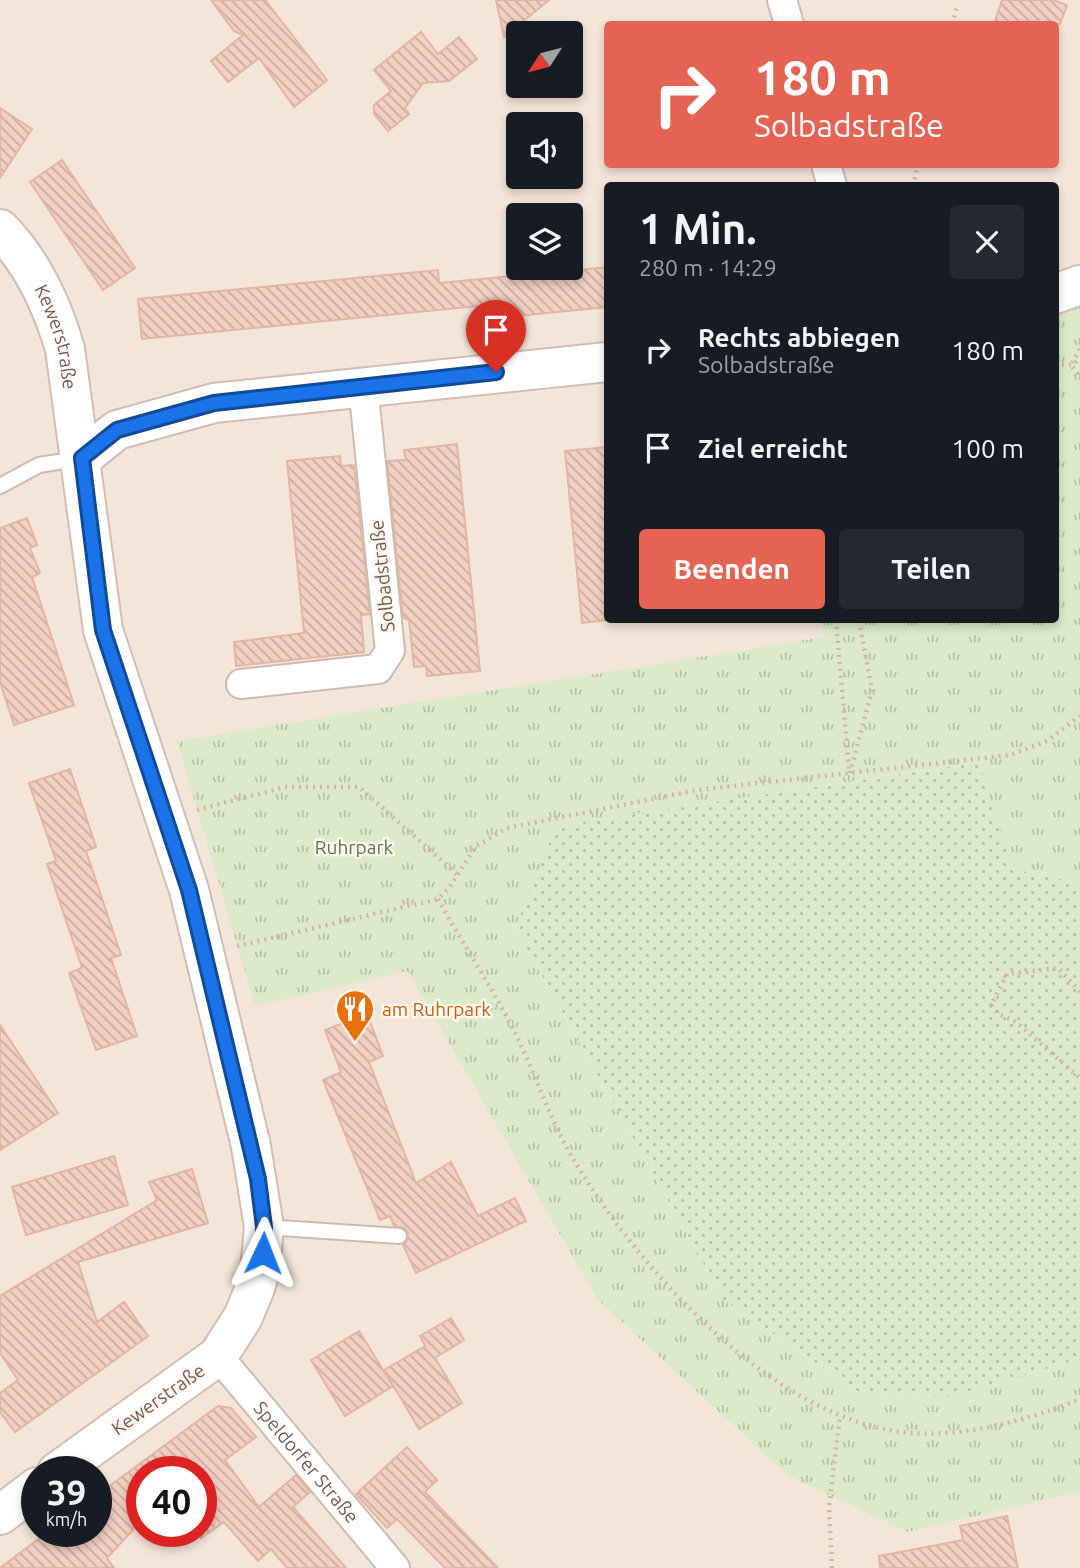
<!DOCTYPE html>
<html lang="de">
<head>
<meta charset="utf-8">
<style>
	:root { --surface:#171b24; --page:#242831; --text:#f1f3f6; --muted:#9ea1a6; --accent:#e46353 }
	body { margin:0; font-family:Ubuntu,sans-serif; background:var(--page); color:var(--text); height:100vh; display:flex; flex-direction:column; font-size:26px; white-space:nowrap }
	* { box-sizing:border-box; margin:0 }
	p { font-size:23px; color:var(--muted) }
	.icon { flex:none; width:38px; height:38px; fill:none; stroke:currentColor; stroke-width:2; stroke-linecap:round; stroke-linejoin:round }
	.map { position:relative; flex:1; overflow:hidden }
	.details { position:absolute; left:604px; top:182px; width:455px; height:441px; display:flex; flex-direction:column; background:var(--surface); border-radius:7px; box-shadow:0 4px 10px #0003 }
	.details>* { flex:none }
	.hud { position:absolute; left:604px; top:21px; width:455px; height:147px; border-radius:7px; box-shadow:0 4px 10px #0003; background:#e46353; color:#fff; overflow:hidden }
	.needle { width:46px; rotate:234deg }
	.controls { position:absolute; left:506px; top:21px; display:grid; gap:14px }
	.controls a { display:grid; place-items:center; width:77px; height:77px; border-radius:7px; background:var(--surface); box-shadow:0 4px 10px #0003; font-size:35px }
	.speed { position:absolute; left:21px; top:1456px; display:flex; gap:14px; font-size:35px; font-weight:700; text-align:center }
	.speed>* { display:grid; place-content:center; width:91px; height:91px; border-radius:50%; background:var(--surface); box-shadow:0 4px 10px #0003; line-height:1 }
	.speed small { font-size:18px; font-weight:400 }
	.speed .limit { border:10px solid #d22; background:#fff; color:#111 }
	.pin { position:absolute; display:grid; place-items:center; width:60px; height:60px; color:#fff; margin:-72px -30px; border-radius:50% 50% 50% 0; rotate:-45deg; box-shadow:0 0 7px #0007 }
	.pin .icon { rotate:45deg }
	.me { position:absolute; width:77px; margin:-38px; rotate:2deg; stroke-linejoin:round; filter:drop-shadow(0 0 5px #0008) }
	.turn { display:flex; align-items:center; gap:24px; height:147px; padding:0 35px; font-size:32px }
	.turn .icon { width:91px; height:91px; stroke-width:2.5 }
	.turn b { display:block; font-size:49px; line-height:60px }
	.round { display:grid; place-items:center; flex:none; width:74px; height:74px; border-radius:7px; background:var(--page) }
	.overview { display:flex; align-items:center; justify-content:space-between; height:119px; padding:0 35px }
	h1 { font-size:42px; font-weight:600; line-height:52px }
	.cta { display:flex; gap:14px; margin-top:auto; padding:14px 35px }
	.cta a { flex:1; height:80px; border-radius:7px; background:var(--accent); color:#fff; font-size:28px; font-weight:600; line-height:80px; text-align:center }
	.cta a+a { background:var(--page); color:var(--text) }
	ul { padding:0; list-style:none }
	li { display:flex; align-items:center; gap:21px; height:98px; padding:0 35px }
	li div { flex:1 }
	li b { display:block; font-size:26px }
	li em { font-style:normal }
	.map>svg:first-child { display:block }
	.residential { fill:#f4e5d9; fill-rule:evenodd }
	.grass { fill:url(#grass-dots) }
	.park { fill:url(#park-tufts) }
	.building { fill:url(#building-back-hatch); stroke:#e4b5a3; stroke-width:2 }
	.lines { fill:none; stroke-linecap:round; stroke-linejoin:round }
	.lane-casing { stroke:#cfbab0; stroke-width:18 }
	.street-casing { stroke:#cfbab0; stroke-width:32 }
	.secondary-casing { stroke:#d5bcb0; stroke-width:42 }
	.path { stroke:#d7b3a5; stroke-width:4.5; stroke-dasharray:2 5; stroke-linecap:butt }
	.lane { stroke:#fff; stroke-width:14 }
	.street { stroke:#fff; stroke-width:28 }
	.secondary { stroke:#fff; stroke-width:38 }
	.route-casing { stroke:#114b97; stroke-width:18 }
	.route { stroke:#1a73e8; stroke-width:12 }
	.labels { text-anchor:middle; stroke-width:5; stroke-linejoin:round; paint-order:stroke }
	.street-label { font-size:19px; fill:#78584d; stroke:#fff8f2 }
	.park-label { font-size:19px; fill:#587842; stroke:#fff8f2 }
	.food-label { font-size:19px; fill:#c56008; stroke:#fff8f2; text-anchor:start }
</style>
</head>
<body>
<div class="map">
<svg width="1080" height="1568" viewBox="0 0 1080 1568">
	<defs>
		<pattern id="grass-dots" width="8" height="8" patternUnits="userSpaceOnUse" patternTransform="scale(1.75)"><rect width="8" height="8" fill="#dbebc9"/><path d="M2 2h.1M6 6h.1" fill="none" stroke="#b6c1a5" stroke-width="1.8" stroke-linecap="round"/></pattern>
		<pattern id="park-tufts" width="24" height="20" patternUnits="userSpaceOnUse" patternTransform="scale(1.75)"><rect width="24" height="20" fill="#dbebc9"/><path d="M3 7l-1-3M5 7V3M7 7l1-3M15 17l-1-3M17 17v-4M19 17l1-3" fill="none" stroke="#b6c1a5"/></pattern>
		<pattern id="building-back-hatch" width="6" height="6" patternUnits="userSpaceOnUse" patternTransform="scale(1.75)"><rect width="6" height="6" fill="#f2d0c3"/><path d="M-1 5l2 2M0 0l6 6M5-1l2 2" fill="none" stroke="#c9aca1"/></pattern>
	</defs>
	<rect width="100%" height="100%" fill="#fcf4eb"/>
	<path class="residential" d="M0,0H1080V279L1055,287V186H607V620H823L825,637L177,742L407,971L597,1299L788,1476L908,1532L1080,1492V1568H0ZM607,24H1055V164H607ZM518,33H570V86H518ZM518,124H570V177H518ZM518,215H570V268H518ZM37,1472H96V1531H37ZM142,1472H201V1531H142Z"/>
	<path class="grass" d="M980,762L1013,868L1080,883V1359L953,1396L863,1395L724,1300L515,928L555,826Z"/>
	<path class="park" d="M1080,295V883L1013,869L979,762L556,826L515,928L724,1300L863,1395L953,1396L1080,1359V1492L908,1532L788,1476L597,1299L407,971L255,1006L177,741L824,637L823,620H1055V303Z"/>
	<path class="building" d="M211,0H265L327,80L294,107L259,58L228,82L211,61L243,35L234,31Z
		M496,0H549L504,37Z
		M1002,0H1053L1067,5L1060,24H994Z
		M421,32L438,54L459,37L477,59L449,81L423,83L405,108L409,114L388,131L374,114V105L391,91L374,70Z
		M0,108L32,129L0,178Z
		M62,160L135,268L103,290L30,182Z
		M607,267V307L479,320L478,306L142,339L138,299L438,270L439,283Z
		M457,444L480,671L427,676L426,666L414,667L409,620L403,618L387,461L406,460L404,450Z
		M607,447V620L582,623L565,451Z
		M340,456L341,466L354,465L370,614L361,615L364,652L236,666L234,642L304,633L287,461Z
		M27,518L37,545L30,548L40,573L32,577L74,705L14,725L0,682V528Z
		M70,769L96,847L86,851L121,955L111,958L137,1036L96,1050L69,973L82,968L47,864L56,861L29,783Z
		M367,1014L383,1056L369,1062L416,1183L451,1162L478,1216L515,1198L526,1221L416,1273L403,1245L407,1241L408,1232L404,1228L394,1226L390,1216L380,1220L323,1080L341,1072L325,1030Z
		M0,1025L58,1113L0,1150Z
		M114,1156L128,1205L26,1235L12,1187Z
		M192,1169L208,1223L78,1262L97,1322L124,1302L148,1336L15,1432L0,1412V1393L18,1380L0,1353V1296L157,1200L149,1182Z
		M451,1318L464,1340L435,1358L462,1403L419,1429L384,1370L425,1346L420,1336Z
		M359,1331L393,1386L345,1416L311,1360Z
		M218,1406L231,1408L256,1437L225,1460L259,1507L296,1475L310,1492L293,1507L346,1568H287L271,1549L258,1561L224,1522L201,1538V1472H142V1520L107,1558L114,1568H0L49,1531H96V1496Z
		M407,1447L437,1480L425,1492L498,1568H445L397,1519L387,1528L356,1494Z
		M1007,1516L1018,1568H880L879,1556L963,1540L960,1526Z"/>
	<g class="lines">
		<defs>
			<path id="lane" d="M0,486L39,465L77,459
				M265,1227L399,1236"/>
			<g id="street">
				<path d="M782,0L789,24"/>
				<path d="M826,164L832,186"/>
				<path d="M241,684L378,669L390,651L363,385"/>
				<path id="s1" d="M218,1356L395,1568"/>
			</g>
			<g id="secondary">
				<path id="s2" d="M0,229C33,263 52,304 65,349L103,630L189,890L251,1146L264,1227L260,1271L255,1288L243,1317L218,1356L57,1472"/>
				<path d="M1055,294L1080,285"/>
				<path d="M82,458L117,430L214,403L607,362"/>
				<path d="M0,1515L37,1487"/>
			</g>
		</defs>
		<use href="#lane" class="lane-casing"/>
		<use href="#street" class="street-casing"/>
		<use href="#secondary" class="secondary-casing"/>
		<path class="path" d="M952,24L957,6
			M913,186L918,164
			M1080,349L1071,365L1080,377
			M1055,364L1071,365L1080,359
			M836,620L849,769
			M850,773L872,690L859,620
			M197,810L285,787H359L458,875
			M438,899C461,941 488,981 510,1023C533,1067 547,1114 572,1157C638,1268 773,1421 910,1433C966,1437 1029,1420 1080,1399
			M237,946L438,899L449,888L476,846L507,828L697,790L1010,755L1047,741L1080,716
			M1080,992L1058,968L1007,974L991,1005L999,1014L1016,1022L1080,1078
			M832,1568L829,1507L840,1416"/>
		<use href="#lane" class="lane"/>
		<use href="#street" class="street"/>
		<use href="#secondary" class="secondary"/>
	</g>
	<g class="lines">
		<defs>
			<path id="route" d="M263,1253L264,1227L258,1179L189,890L103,630L82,458L117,430L214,403L496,372"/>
		</defs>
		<use href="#route" class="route-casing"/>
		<use href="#route" class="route"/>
	</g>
	<defs>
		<symbol id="restaurant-pin" viewBox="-11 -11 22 30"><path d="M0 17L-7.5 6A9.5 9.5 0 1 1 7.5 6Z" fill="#e8710a" stroke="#fff8f2"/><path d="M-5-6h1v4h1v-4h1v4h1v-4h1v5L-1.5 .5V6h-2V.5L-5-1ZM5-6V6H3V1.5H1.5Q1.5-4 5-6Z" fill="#fff"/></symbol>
	</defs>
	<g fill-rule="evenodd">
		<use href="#restaurant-pin" x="333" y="987" width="44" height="60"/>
	</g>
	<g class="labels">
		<g class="street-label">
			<text dy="7" stroke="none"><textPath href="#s2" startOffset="124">Kewerstraße</textPath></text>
			<text transform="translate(382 576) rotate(-96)" y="7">Solbadstraße</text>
			<text transform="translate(158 1399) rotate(-35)" y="7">Kewerstraße</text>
			<text dy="7" stroke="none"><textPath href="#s1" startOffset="138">Speldorfer Straße</textPath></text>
		</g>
		<g class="park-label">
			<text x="354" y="854">Ruhrpark</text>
		</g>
		<g class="food-label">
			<text x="382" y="1016">am Ruhrpark</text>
		</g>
	</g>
</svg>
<div class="controls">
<a><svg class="needle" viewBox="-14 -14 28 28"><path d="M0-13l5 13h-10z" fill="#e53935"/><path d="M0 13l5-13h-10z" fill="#9ea1a6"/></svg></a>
<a><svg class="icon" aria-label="sound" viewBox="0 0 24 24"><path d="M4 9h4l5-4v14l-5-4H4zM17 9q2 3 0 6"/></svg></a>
<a><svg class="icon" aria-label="layers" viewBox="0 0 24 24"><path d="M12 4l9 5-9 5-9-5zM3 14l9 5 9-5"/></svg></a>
</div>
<div class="speed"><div>39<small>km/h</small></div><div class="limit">40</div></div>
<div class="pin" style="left:496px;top:372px;background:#d93025"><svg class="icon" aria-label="arrive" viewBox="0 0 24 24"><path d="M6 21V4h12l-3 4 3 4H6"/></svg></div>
<svg class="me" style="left:263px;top:1253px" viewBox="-20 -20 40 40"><path d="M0-17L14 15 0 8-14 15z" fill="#1a73e8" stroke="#fff" stroke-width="4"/></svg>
<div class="hud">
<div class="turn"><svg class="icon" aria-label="right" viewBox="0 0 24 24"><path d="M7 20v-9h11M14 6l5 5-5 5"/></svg><div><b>180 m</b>Solbadstraße</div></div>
</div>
<section class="details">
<div class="overview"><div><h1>1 Min.</h1><p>280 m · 14:29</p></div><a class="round"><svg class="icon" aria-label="close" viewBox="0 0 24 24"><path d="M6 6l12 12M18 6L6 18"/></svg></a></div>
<ul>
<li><svg class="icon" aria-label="right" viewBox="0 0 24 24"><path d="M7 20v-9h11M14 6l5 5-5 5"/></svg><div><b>Rechts abbiegen</b><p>Solbadstraße</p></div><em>180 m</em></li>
<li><svg class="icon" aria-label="arrive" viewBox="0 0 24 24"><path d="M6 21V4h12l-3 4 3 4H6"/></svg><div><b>Ziel erreicht</b></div><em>100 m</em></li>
</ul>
<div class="cta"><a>Beenden</a><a>Teilen</a></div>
</section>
</div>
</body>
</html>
